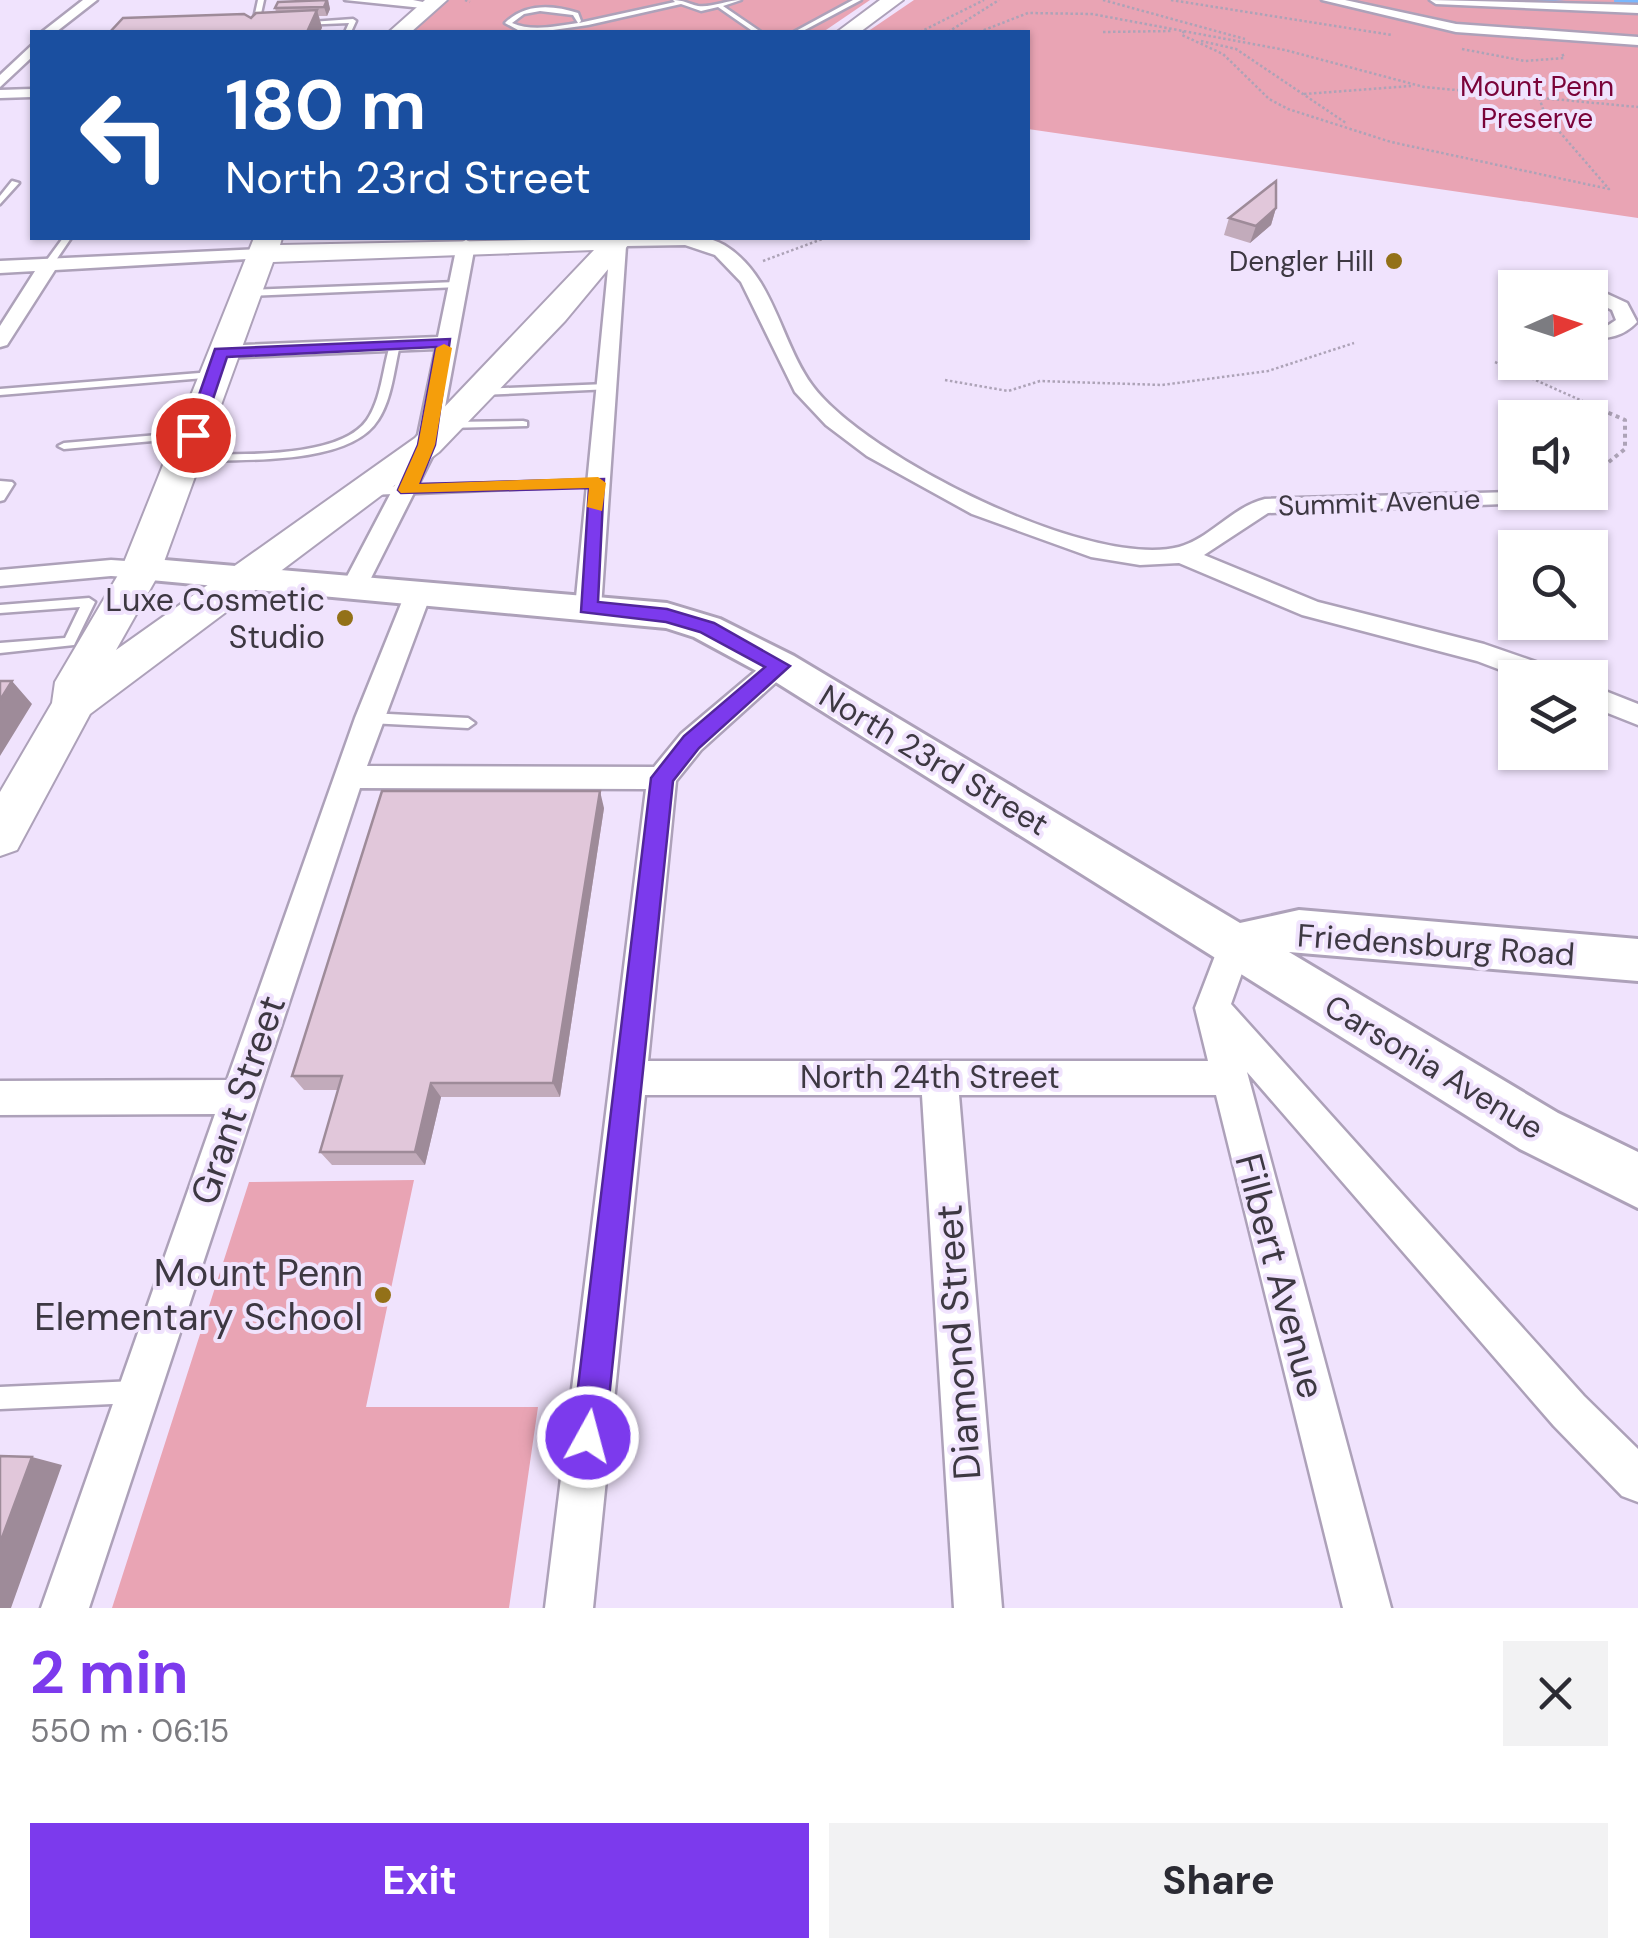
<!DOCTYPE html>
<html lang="en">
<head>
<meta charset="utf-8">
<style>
	:root { --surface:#fff; --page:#f2f2f3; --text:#2b2b33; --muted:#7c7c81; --accent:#7c3aed }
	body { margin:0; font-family:"DM Sans",sans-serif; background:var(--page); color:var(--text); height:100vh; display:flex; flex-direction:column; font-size:38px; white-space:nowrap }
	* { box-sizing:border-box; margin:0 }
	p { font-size:32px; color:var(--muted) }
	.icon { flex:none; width:55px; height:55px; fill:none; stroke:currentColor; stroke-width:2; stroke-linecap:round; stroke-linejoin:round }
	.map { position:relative; height:1608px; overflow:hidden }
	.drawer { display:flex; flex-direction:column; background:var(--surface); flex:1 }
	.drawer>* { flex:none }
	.guide { position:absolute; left:30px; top:30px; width:1000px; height:210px; border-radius:0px; box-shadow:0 2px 8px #0004; background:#1a4fa0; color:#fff; overflow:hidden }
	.needle { width:65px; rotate:87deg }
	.fabs { position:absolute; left:1498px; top:270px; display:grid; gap:20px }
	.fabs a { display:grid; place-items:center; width:110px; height:110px; border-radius:0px; background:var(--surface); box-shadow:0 2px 8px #0004; font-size:50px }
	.pin { position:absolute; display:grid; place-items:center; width:85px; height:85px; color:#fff; margin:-42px; border:5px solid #fff; border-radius:50%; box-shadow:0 2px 10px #0007 }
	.me { position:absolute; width:110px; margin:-55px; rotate:7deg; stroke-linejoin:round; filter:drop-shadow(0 0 8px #0008) }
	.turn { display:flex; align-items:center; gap:35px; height:210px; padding:0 30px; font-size:45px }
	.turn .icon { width:130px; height:130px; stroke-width:2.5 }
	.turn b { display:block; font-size:70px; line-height:85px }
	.round { display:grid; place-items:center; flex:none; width:105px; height:105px; border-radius:0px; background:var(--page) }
	.head { display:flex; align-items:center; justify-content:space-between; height:170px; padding:0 30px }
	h1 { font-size:60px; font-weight:700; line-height:75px; color:var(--accent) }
	.button { display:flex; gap:20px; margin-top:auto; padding:20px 30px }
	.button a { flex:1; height:115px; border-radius:0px; background:var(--accent); color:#fff; font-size:40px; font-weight:700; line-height:115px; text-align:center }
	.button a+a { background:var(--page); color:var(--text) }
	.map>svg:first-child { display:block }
	.green { fill:#e9a4b4 }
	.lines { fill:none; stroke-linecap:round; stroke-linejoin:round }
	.stream { stroke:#7bb7fd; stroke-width:4 }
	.lane-casing { stroke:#ada1b9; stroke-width:5 }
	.street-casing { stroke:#ada1b9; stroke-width:5 }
	.secondary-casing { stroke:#ada1b9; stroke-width:6 }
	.primary-casing { stroke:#ada1b9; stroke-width:4 }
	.path-far1 { stroke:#ada3b7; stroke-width:2.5; stroke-dasharray:2.5 2.5; stroke-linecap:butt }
	.path { stroke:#ada3b7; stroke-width:4; stroke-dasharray:4 4; stroke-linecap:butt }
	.lane { fill:#fff; fill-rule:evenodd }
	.street { fill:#fff; fill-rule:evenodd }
	.secondary { fill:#fff; fill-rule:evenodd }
	.primary { fill:#fff; fill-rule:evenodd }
	.wall { fill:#c2abbb }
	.shaded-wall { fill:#9e8b99 }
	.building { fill:#e1c7da; stroke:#9e8b99; stroke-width:2.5 }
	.route { fill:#7c3aed; stroke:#51269a; stroke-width:2.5 }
	.slow { fill:#f59e0b }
	.poi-dot { fill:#937118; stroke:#f0e3fd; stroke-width:4 }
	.labels { text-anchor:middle; stroke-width:8; stroke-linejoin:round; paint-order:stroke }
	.far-park-label { font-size:28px; fill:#7a0339; stroke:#f0e3fd }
	.far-poi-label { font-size:28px; fill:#3d3842; stroke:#f0e3fd; text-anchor:end }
	.far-street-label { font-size:28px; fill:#3d3842; stroke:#f0e3fd }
	.poi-label { font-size:32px; fill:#3d3842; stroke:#f0e3fd; text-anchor:end }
	.street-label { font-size:32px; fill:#3d3842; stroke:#f0e3fd }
	.near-street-label { font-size:38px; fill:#3d3842; stroke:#f0e3fd }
	.near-poi-label { font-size:38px; fill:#3d3842; stroke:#f0e3fd; text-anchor:end }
</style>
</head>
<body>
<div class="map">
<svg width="1638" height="1608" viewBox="0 0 1638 1608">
	<rect width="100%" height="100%" fill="#f0e3fd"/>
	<path class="green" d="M449,0H870L823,32H412Z
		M914,0H1638V218L1028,129V32H867Z
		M414,1180L366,1407H538L509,1608H112L249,1182Z"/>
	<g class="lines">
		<path class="stream" d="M1530,0L1565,3
			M1616,1L1638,2"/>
		<defs>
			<path id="lane" d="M258,0H264L257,32H251Z
				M673,0C683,0 689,4 698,6C711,8 727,0 741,0L723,6L761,32H754L718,7L701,11L681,4L588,25L539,32L518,30L505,23C525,3 553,5 578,13L581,21L579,23L675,2ZM540,11L573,15L578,23C557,26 532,32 512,23L524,14Z
				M853,0H861L801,32H794Z
				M353,19L356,21L351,32H345L349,23L300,25L297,23Z
				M12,181L19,183L0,204V196Z
				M63,238H71L52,266H46L44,264Z
				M456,282L459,283V287L246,296L241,293L246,290Z
				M395,342L400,345C394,369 392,399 378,420C349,467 236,459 186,461L180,458L186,455C232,453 338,461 367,420C381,400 383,368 390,345Z
				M212,372L216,373V377L0,395V389Z
				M607,384L611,385V389L481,395L476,392L481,389Z
				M523,421L527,422V426L446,428L441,425L446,422Z
				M193,432L199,435L197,437L64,449L58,446L64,443Z
				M598,480L602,481V485L370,495L364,491L370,487Z
				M0,481L12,482L14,484L4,500L0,501Z
				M89,598L95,602L74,645L0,653V643L65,638L80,607L0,613V605Z
				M369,713L468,718L475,723L468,728L369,723L362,718Z
				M135,1381L143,1384L146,1392L143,1400L135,1403L0,1409V1387Z"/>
			<path id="street" d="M83,0H97L56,32H42Z
				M345,0H413L438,5L432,9Z
				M1322,0H1345L1456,24L1638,37V45L1456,32Z
				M1430,0L1638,5V13L1436,4Z
				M32,45V57L0,87V75Z
				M32,89V97L0,98V90Z
				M611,238C644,238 694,228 724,245C774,275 780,341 812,385C864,456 1091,570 1179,547C1211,538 1232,507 1265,499L1512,492V502L1504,504L1268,513L1204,555L1318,602L1484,644L1562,671L1565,678H1522L1477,661L1302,615L1179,563L1140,565L1091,557L972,514L867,456L826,425L795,392L741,282L715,255L685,245L626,246L601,608L597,614H579L575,608Z
				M466,240L475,245L438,445L363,594H345L341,588L416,445L436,349L220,358L210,352L220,346L438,337L457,245Z
				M261,249L270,254L267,258L55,270L7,345L0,347V326L35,271L0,273V261Z
				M1547,282H1568L1577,288H1538Z
				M1590,286L1627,303L1637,322C1623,337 1609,338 1590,339V327L1607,326L1616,320L1612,310L1590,299V288H1585Z
				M111,560L141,562L153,570L141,578L111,576L0,586V570Z
				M418,585L431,594L367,766L654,767L681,734L770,659L780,656L794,666L701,750L676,781L648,1061H1208L1195,1008L1223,935L1235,931L1247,935L1252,945L1231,1004L1584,1396L1638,1449V1502L1622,1496L1554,1426L1247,1072L1391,1608H1343L1216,1095H959L1002,1608H954L922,1095H645L593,1608H545L646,789L360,788L89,1608H41L215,1114L0,1115V1081L227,1080L355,718L405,594Z
				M1590,685L1638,704V725L1590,706Z"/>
			<path id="secondary" d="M141,558L667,603L720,619L794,656L1240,923L1299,910L1638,939V981L1289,952L1558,1113L1638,1152V1208L1520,1149L766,676L694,637L666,628L129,578L123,570L129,562Z"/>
			<path id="primary" d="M425,0H447L411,32H389Z
				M880,0H903L860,32H837Z
				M254,238H282L280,245L634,238L565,321L439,452L90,714L17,850L0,856V792L52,703L55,682L121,570ZM594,250L415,438L116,650L161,570L273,262Z"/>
		</defs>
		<use href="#lane" class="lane-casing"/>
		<use href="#street" class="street-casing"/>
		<use href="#secondary" class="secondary-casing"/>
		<use href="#primary" class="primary-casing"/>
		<path class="path-far1" d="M465,0L470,2
			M1103,0L1245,39
			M1171,0L1392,35
			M1184,31L1182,35L1223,54L1269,99L1288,109L1391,142L1609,189L1545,115L1539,97
			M920,32L984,0
			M948,32L999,0
			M979,32L1028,13L1092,14L1285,50L1424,87L1638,107
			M1103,32L1172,31
			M1201,41L1236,49L1346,123
			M1462,49L1525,61L1564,58L1562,53
			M1304,94L1411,86
			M763,261L825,238
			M1495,362L1598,408
			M945,380L1008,391L1040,381L1162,385L1268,371L1354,343"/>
		<path class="path" d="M1590,477L1625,449V420L1593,406"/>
		<use href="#lane" class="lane"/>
		<use href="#street" class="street"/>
		<use href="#secondary" class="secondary"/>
		<use href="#primary" class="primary"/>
	</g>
	<path class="wall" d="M328,0L330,9L327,16H319L322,28L251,18L276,12L275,8Z
		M1276,208L1271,225L1250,243L1224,235L1229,218Z
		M604,808L560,1097H441L425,1165H332L320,1152L338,1090H304L292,1076Z"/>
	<path class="shaded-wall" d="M328,0L330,9L327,16L324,7Z
		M317,10L322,28L320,32H307Z
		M1276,208L1271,225L1250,243L1256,226Z
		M12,681L32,704L0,756V700Z
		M600,791L604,808L560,1097L553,1083Z
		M431,1083L441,1097L425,1165L415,1152Z
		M32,1457L62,1465L11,1608H0V1543Z"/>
	<path class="building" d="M327,0L324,7L275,8L278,2Z
		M317,10L307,32H110L123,18L244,14L251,18L256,13Z
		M1276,181V208L1256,226L1229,218Z
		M0,681H12L0,700Z
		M382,791H600L553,1083H431L415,1152H320L342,1076H292Z
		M0,1456L32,1457L0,1543Z"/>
	<path class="route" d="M450,339L435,445L419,484L604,479L598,602L667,609L714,623L790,666L699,748L673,781L605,1437L600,1449L588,1454L577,1449L572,1437L651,778L684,736L765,667L700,632L666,622L581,612L589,488L401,493L398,490L418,445L436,347L227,357L201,435L193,440L185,435L215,349Z"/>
	<path class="slow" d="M444,344L452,348L435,445L419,484L598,477L606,483L602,511L587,507L589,488L401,493L398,490L418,445L436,348Z"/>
	<g class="poi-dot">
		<circle cx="1394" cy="261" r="10"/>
		<circle cx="345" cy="618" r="10"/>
		<circle cx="383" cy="1295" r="10"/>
	</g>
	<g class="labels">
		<g class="far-park-label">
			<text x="1537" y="96">Mount Penn<tspan x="1537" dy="32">Preserve</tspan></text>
		</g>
		<g class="far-poi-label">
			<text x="1374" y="271">Dengler Hill</text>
		</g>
		<g class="far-street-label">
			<text transform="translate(1379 502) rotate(-2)" y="10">Summit Avenue</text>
		</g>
		<g class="poi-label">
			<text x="325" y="611">Luxe Cosmetic<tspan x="325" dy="37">Studio</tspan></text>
		</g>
		<g class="street-label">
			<text transform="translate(934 760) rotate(31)" y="11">North 23rd Street</text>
			<text transform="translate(1436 945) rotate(4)" y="11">Friedensburg Road</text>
			<text transform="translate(1434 1067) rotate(31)" y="11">Carsonia Avenue</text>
			<text x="930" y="1088">North 24th Street</text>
		</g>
		<g class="near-street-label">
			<text transform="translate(238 1100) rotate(-71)" y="13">Grant Street</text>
			<text transform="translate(1280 1276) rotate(75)" y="13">Filbert Avenue</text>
			<text transform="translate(958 1342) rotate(-94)" y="13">Diamond Street</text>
		</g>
		<g class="near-poi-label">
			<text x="363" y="1286">Mount Penn<tspan x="363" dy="44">Elementary School</tspan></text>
		</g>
	</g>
</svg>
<div class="fabs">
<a><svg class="needle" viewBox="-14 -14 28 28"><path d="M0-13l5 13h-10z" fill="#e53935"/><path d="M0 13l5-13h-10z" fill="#7c7c81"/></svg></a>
<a><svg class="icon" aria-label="sound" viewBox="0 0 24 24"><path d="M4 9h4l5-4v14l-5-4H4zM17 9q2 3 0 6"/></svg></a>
<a><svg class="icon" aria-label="search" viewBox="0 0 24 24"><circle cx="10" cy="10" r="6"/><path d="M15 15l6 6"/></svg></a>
<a><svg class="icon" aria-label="layers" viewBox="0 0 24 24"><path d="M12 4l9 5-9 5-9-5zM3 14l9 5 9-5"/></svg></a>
</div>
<div class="pin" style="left:193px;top:435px;background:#d93025"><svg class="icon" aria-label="arrive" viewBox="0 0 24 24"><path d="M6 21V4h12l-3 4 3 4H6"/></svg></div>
<svg class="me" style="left:588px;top:1437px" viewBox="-20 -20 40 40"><circle r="17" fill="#7c3aed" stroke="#fff" stroke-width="3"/><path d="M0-11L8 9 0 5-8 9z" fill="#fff"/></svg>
<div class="guide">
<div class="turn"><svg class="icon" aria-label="left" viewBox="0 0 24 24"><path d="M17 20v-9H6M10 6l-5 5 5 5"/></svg><div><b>180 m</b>North 23rd Street</div></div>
</div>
</div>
<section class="drawer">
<div class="head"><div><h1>2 min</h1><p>550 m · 06:15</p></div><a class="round"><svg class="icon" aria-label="close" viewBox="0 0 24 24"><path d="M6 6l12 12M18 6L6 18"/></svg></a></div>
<div class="button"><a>Exit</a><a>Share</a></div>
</section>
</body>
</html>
